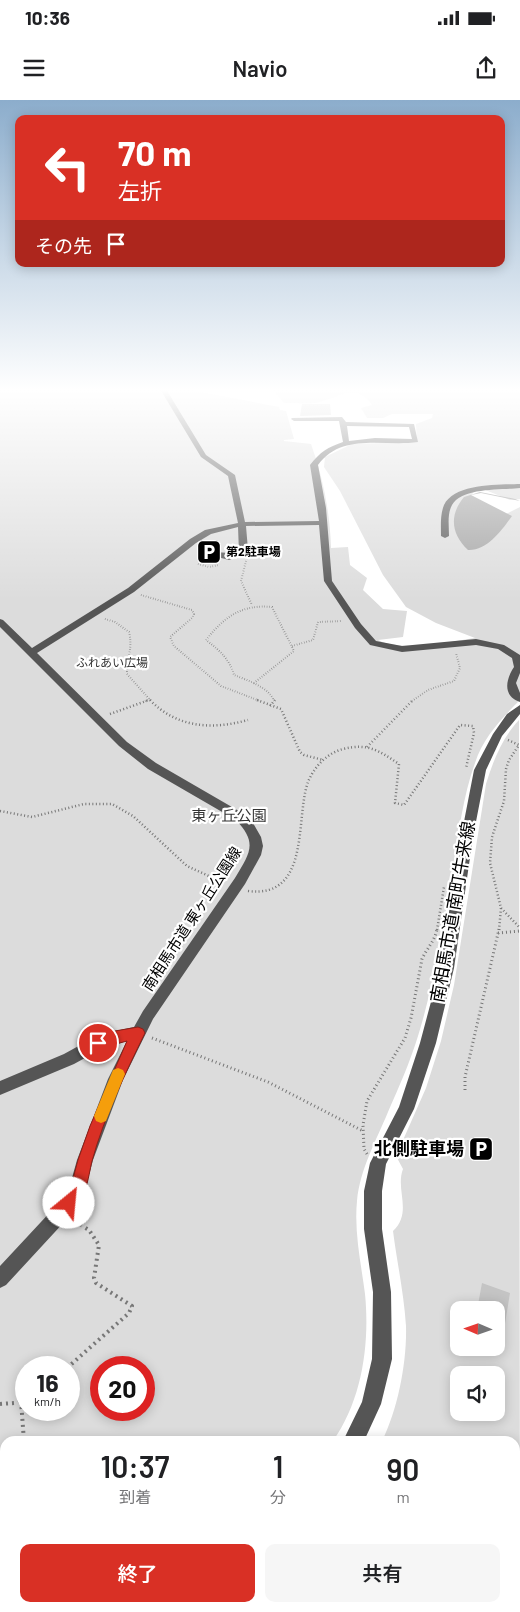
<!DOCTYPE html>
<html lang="ja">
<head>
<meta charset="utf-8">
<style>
	:root { --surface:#fff; --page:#f6f6f6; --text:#202124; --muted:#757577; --accent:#d93025 }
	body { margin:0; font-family:Barlow,"Noto Sans JP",sans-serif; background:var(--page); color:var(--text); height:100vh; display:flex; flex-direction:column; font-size:19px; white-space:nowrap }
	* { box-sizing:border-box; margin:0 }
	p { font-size:16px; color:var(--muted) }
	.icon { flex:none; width:28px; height:28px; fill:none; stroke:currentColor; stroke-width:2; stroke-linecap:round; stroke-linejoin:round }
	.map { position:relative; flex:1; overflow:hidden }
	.sheet { position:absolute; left:0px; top:1336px; width:520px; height:176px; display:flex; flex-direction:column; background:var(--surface); border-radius:15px 15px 0 0; box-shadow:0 2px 12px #0003 }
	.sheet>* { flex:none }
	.guide { position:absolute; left:15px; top:15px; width:490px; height:152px; border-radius:10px; box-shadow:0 2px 12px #0003; background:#d93025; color:#fff; overflow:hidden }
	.needle { width:32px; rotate:272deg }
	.tools { position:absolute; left:450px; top:1201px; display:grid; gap:10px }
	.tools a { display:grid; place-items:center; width:55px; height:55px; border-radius:10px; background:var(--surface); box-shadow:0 2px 12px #0003; font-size:25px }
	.speed { position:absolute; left:15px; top:1256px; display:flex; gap:10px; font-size:25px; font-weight:700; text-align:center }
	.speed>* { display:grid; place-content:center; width:65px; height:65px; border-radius:50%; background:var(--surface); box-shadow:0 2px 12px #0003; line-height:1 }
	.speed small { font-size:12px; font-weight:400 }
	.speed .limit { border:8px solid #d22; background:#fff; color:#111 }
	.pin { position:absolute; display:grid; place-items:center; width:42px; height:42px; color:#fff; margin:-21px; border:2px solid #fff; border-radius:50%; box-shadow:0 1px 5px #0007 }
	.me { position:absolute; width:55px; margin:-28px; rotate:28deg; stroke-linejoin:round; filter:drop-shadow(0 0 4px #0008) }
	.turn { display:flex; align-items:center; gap:18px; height:105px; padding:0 20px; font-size:22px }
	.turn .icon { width:65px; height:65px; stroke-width:2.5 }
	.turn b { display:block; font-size:35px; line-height:42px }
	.then { display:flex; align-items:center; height:48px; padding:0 20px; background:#0003; gap:10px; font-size:19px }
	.eta { display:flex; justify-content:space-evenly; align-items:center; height:85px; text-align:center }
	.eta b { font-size:30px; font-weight:600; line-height:35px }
	.primary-button { display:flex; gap:10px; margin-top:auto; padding:10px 20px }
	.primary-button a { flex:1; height:58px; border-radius:10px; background:var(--accent); color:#fff; font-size:20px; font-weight:600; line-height:58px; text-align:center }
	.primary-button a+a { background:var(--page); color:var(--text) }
	.status { display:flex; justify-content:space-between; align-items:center; height:35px; padding:0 25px; background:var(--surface); direction:ltr }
	.status svg { height:14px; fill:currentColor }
	header { display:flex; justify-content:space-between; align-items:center; height:65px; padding:0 20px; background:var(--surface); font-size:22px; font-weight:600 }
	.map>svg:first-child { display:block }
	.green { fill:#dcdcdc; fill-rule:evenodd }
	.water { fill:#a3a3a3 }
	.building { fill:#c4c4c4 }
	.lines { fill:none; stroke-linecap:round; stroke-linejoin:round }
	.path-far3 { stroke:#777; stroke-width:2; stroke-dasharray:0.5 2; stroke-linecap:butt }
	.path-far2 { stroke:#777; stroke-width:2.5; stroke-dasharray:1 2.5; stroke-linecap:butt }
	.path-far1 { stroke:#777; stroke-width:3; stroke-dasharray:1 3; stroke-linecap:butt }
	.path { stroke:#777; stroke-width:4; stroke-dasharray:2 4; stroke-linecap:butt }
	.minor { fill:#555; fill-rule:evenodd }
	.route { fill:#d93025; stroke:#8d1f18 }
	.slow { fill:#f59e0b }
	.labels { text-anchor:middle; stroke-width:4.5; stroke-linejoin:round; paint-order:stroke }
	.far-poi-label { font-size:12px; font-weight:bold; fill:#000; stroke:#fff; text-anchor:start }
	.far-park-label { font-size:12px; fill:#333; stroke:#fff }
	.park-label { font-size:15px; fill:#333; stroke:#fff }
	.street-label { font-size:15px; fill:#000; stroke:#fff }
	.near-street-label { font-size:18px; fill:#000; stroke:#fff }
	.near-poi-label { font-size:18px; font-weight:bold; fill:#000; stroke:#fff; text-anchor:end }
</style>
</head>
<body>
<div class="status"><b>10:36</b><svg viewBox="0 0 49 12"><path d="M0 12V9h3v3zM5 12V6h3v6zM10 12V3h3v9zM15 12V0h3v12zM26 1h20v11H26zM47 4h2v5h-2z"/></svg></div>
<header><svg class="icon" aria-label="menu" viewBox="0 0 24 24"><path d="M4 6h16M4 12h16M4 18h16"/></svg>Navio<svg class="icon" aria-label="share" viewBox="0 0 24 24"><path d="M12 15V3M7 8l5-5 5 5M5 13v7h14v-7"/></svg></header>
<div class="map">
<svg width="520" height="1512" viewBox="0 0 520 1512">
	<rect width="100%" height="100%" fill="#fff"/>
	<path class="green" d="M0,289H185L279,307L280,310L286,311L294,339L284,340V341L311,344C323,377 330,412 331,448L348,447L350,465L367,478L363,490L383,509L407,511L403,537L378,540C401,552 449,542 475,538L436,523L406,507L383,475L340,391L324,367L325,357L352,344L417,342L416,324L432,318L433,314H392L383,318H367L361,308L372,305C356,281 336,299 316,303C306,304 294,303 284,303L272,289H520V399L510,400L478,387L467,400L500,417L520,407V600C501,619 483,638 475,663C463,696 459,732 453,767C444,823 435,881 418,936C410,962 399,987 388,1012C376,1041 360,1069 357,1101C354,1132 361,1163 365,1194C370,1244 362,1300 333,1341H5V1508H176L172,1512H0ZM26,1268H69V1310H26ZM101,1268H144V1310H101Z
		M519,620L520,1512H241L247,1508H515V1341H382C398,1309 407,1262 406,1226C404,1194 397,1162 393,1131C413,1112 395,1090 403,1069L396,1056L426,988L441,941L454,885L486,684C493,661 502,638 519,620ZM459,1210H496V1248H459ZM459,1275H496V1312H459Z"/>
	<path class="water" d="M480,392L515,399L520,401L481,393L471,395L512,416C502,430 487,451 468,450C451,434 449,415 464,397Z"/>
	<path class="building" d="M302,304H330L331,315L300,316Z
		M482,1183L510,1193L503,1236H496V1210H477Z"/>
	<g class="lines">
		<path class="path-far3" d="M246,461L241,481L252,505
			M198,464L209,467L219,465
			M141,495L192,510L194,514L192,518L170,537L174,546L221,586L260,601
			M105,519L115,522L129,532C133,548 127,558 127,574L151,601
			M292,546L313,540L318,522L342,521
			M254,583L294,551L272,507C242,504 224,517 206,540C219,550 229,558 234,575C247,580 270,588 274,601
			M145,601L151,599
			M412,601L428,590L454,581L460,568L456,553"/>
		<path class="path-far2" d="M150,600C177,628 212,630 248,620
			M257,600L281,609L300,652L304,655L323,660
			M270,606L275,600
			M110,614L149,600
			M508,640L519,645
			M367,647L413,600
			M0,711L32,717L84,704H112L133,716L187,766L224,783
			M248,791C311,799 295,718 308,682C314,667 327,653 343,649C368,643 378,650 399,664L395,703L404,705L460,625L473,626L474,633L466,668
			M501,808L520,828
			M437,830L444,787
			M499,830L501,808L490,763L492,737L504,701L506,669L509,660L519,645"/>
		<path class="path-far1" d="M498,833L520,831
			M152,938L268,982L363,1031
			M465,990V977L499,829
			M367,1054L364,1049L363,1025L367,1001L405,938L411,918L422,859C427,848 435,841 437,829
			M74,1121L84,1127"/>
		<path class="path" d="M67,1268L129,1213L132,1206L96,1183L94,1178L99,1145L89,1130L82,1126
			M21,1301L24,1341
			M0,1304L14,1303L26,1298
			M21,1508V1512"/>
		<path class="minor" d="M160,289H166L206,355L235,375L245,422L319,421L310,365C320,352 328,347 343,342L339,321H294L291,319L292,318L342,317L346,322L414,324L418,342C384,347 342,332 318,365L326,408L332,481L361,524L376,541L402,546L476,539L504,545L520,555V573L516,583L520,593V602C502,596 506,579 514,567L512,558L498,549L476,545L402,552L370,545L355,528L324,481L319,425L246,426L248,450L246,454L229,460L206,454C212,450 229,455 239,452L238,427L211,434L196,443L134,492L37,553L127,642L156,663L244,714L253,723L261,737L263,746L261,755L245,784L153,919L123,980L93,1060L84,1095L66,1120L6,1185L0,1188V1166L54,1108L70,1085L77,1060L108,979L127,941L103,948L74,964L0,995V981L64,954L93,938L115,931L134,927L143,911L235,778C250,753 258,743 236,720L148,669L119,646L0,527V519L3,520L32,548L128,488L190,439L205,430L238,423L228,376L201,357ZM347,326L409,327L412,339L375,338L349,341Z
			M520,384V388C503,390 462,387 452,405C447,414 449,426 449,436L445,438L441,436C441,426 440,415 444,405C455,383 499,385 520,384Z
			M520,605V614L502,636L486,670L473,737L454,868L436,943L414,1009L386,1064L382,1091V1129L391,1192L392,1259L381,1304L364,1341H343L362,1302L372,1259L373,1192L364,1129V1091L370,1063L399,1007L420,943L440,868L461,737L474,670L493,634L507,614Z
			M515,1491L520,1493V1512H508L506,1508H515Z
			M191,1508H216L215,1512H190Z"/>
	</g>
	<linearGradient id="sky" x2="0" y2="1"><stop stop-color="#8cadcc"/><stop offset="0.58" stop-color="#fff"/><stop offset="1" stop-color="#fff" stop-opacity="0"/></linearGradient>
	<rect width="520" height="500" fill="url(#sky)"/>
	<path class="route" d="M138,927L143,929L145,933C125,974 104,1017 92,1061C88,1077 86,1104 69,1111L63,1109L61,1103L71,1086L78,1060L90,1026L127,941L98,949L93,947L91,943L93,939L115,931Z"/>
	<path class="slow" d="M118,968L123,970L125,974L106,1021L101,1023L96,1021L94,1016L113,970Z"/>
	<defs>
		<symbol id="parking-square" viewBox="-11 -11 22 22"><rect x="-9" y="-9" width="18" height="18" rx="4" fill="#000" stroke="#fff"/><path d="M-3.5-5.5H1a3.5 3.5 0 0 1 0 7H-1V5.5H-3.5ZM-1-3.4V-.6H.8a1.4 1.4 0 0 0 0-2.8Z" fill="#fff"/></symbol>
	</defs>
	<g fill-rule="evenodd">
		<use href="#parking-square" x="195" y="438" width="28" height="28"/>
		<use href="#parking-square" x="467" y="1035" width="28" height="28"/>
	</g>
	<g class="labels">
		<g class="far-poi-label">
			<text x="226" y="456">第2駐車場</text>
		</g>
		<g class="far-park-label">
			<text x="112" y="567">ふれあい広場</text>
		</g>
		<g class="park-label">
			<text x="229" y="721">東ヶ丘公園</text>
		</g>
		<g class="street-label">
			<text transform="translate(192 819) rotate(-57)" y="5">南相馬市道 東ヶ丘公園線</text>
		</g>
		<g class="near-street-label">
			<text transform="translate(453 812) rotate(-80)" y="6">南相馬市道 南町牛来線</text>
		</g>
		<g class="near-poi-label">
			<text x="464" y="1055">北側駐車場</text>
		</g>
	</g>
</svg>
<div class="tools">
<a><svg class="needle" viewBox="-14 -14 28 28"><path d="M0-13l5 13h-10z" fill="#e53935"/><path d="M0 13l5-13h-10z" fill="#757577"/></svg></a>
<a><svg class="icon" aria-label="sound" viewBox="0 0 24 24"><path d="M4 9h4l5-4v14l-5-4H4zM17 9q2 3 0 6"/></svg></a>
</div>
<div class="speed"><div>16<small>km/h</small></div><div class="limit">20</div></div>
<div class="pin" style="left:98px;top:943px;background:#d93025"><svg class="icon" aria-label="arrive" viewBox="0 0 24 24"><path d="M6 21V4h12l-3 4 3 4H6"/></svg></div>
<svg class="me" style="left:69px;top:1103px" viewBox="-20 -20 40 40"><circle r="19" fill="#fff"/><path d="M0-13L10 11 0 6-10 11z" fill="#d93025"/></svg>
<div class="guide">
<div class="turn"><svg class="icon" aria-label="left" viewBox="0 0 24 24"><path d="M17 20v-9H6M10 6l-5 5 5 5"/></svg><div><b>70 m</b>左折</div></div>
<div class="then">その先<svg class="icon" aria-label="arrive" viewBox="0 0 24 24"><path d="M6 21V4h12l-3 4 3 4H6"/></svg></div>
</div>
<section class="sheet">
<div class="eta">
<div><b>10:37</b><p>到着</p></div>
<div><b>1</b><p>分</p></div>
<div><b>90</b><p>m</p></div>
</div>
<div class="primary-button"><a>終了</a><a>共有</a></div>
</section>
</div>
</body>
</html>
